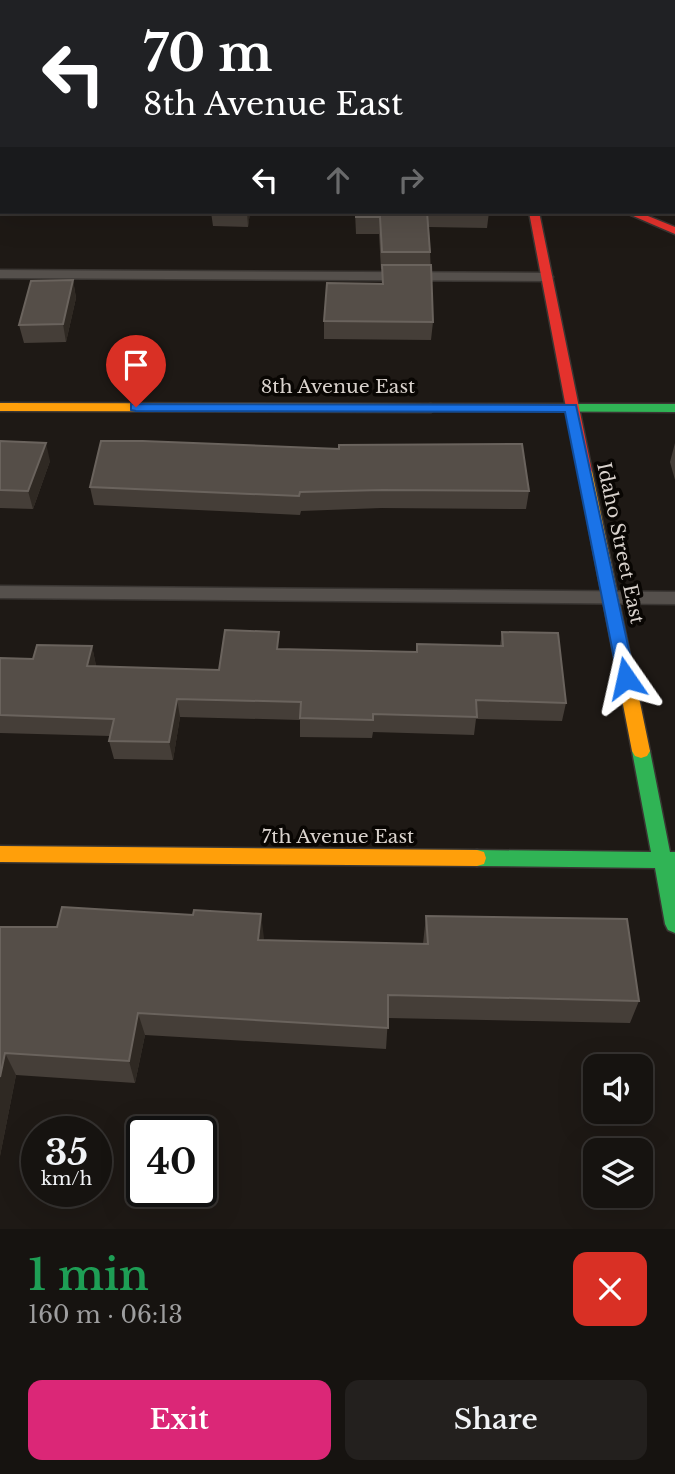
<!DOCTYPE html>
<html lang="en">
<head>
<meta charset="utf-8">
<style>
	:root { --surface:#161310; --page:#23201e; --text:#f1f3f6; --muted:#9e9e9f; --line:#353230; --accent:#db2777 }
	body { margin:0; font-family:"Libre Baskerville",serif; background:var(--page); color:var(--text); height:100vh; display:flex; flex-direction:column; font-size:26px; white-space:nowrap }
	* { box-sizing:border-box; margin:0 }
	p { font-size:23px; color:var(--muted) }
	.icon { flex:none; width:38px; height:38px; fill:none; stroke:currentColor; stroke-width:2; stroke-linecap:round; stroke-linejoin:round }
	.map { position:relative; height:1229px; overflow:hidden }
	.panel { display:flex; flex-direction:column; background:var(--surface); flex:1 }
	.panel>* { flex:none }
	.guide { position:absolute; left:0px; top:0px; width:676px; height:214px; box-shadow:0 7px 28px #0002,0 0 0 2px var(--line); background:#202124; color:#fff; overflow:hidden }
	.controls { position:absolute; left:583px; top:1054px; display:grid; gap:14px }
	.controls a { display:grid; place-items:center; width:70px; height:70px; border-radius:14px; background:var(--surface); box-shadow:0 7px 28px #0002,0 0 0 2px var(--line); font-size:35px }
	.speed { position:absolute; left:21px; top:1116px; display:flex; gap:14px; font-size:35px; font-weight:700; text-align:center }
	.speed>* { display:grid; place-content:center; width:91px; height:91px; border-radius:50%; background:var(--surface); box-shadow:0 7px 28px #0002,0 0 0 2px var(--line); line-height:1 }
	.speed small { font-size:18px; font-weight:400 }
	.speed .limit { border:4px solid #111; border-radius:10px; background:#fff; color:#111 }
	.pin { position:absolute; display:grid; place-items:center; width:60px; height:60px; color:#fff; margin:-72px -30px; border-radius:50% 50% 50% 0; rotate:-45deg; box-shadow:0 0 7px #0007 }
	.pin .icon { rotate:45deg }
	.me { position:absolute; width:77px; margin:-38px; rotate:349deg; stroke-linejoin:round; filter:drop-shadow(0 0 5px #0008) }
	.turn { display:flex; align-items:center; gap:24px; height:147px; padding:0 28px; font-size:32px }
	.turn .icon { width:91px; height:91px; stroke-width:2.5 }
	.turn b { display:block; font-size:49px; line-height:60px }
	.lanes { display:flex; align-items:center; height:66px; padding:0 28px; background:#0003; justify-content:center; gap:35px; direction:ltr }
	.lanes .off { opacity:.35 }
	.round { display:grid; place-items:center; flex:none; width:74px; height:74px; border-radius:14px; background:var(--page) }
	.summary { display:flex; align-items:center; justify-content:space-between; height:119px; padding:0 28px }
	h1 { font-size:42px; font-weight:600; line-height:52px; color:#1e9e55 }
	.cta { display:flex; gap:14px; margin-top:auto; padding:14px 28px }
	.cta a { flex:1; height:80px; border-radius:14px; background:var(--accent); color:#fff; font-size:28px; font-weight:600; line-height:80px; text-align:center }
	.cta a+a { background:var(--page); color:var(--text) }
	.map>svg:first-child { display:block }
	.lines { fill:none; stroke-linecap:round; stroke-linejoin:round }
	.lane-casing { stroke:#3a3633; stroke-width:3 }
	.street-casing { stroke:#3a3633; stroke-width:3 }
	.fast-casing { stroke:#3a3633; stroke-width:3 }
	.slow-casing { stroke:#3a3633; stroke-width:3 }
	.jam-casing { stroke:#3a3633; stroke-width:3 }
	.lane { fill:#55504c; fill-rule:evenodd }
	.street { fill:#55504c; fill-rule:evenodd }
	.fast { fill:#30b455; fill-rule:evenodd }
	.slow { fill:#ff9f0a; fill-rule:evenodd }
	.jam { fill:#e5322d; fill-rule:evenodd }
	.wall { fill:#453e38 }
	.shaded-wall { fill:#2f2923 }
	.building { fill:#554e48; stroke:#6a635d; stroke-width:2 }
	.route { fill:#1a73e8; stroke:#114b97; stroke-width:2 }
	.labels { text-anchor:middle; stroke-width:7; stroke-linejoin:round; paint-order:stroke }
	.street-label { font-size:19px; fill:#d9d2cd; stroke:#090603 }
</style>
</head>
<body>
<div class="map">
<svg width="675" height="1229" viewBox="0 0 675 1229">
	<rect width="100%" height="100%" fill="#1e1915"/>
	<g class="lines">
		<defs>
			<path id="lane" d="M405,0H416L417,2H406Z
				M529,0H540L528,2Z
				M0,78H2V84H0Z
				M674,119H675V126H674Z
				M0,270L547,273L553,277L547,281L0,278Z
				M0,586L675,592V604L0,598Z"/>
			<path id="street" d="M73,0H91V2H73Z
				M202,0H224L201,2Z
				M0,8H2V20H0Z
				M0,179H2L0,197Z"/>
			<path id="fast" d="M133,0H142L144,2H134Z
				M431,404H675V412L426,411V405Z
				M641,744L647,746L650,751L670,852H675V933L668,930L665,924L655,868L477,866L470,864L468,858L470,852L477,850L651,852L632,751L635,746Z"/>
			<path id="slow" d="M0,403L431,404L438,408L431,412L0,411Z
				M585,466L592,471L650,751L647,756L641,758L635,756L632,751L578,471Z
				M0,846L477,850L484,852L486,858L484,864L477,866L0,862Z"/>
			<path id="jam" d="M529,212H539L592,471L585,476L578,471Z
				M624,212H638L675,227V234Z"/>
		</defs>
		<use href="#lane" class="lane-casing"/>
		<use href="#street" class="street-casing"/>
		<use href="#fast" class="fast-casing"/>
		<use href="#slow" class="slow-casing"/>
		<use href="#jam" class="jam-casing"/>
		<use href="#lane" class="lane"/>
		<use href="#street" class="street"/>
		<use href="#fast" class="fast"/>
		<use href="#slow" class="slow"/>
		<use href="#jam" class="jam"/>
	</g>
	<path class="wall" d="M211,212H250L248,227L213,226Z
		M355,212H489L487,228L429,227L433,322L431,340L324,339V321L382,284V269H381L379,234H356Z
		M73,280L76,298L66,342L24,343L19,325Z
		M0,441L50,461L33,509L0,508Z
		M675,443V480L670,462Z
		M90,487L529,491L526,509L381,508L301,511L300,515L94,505Z
		M502,632L566,703L562,721L476,719L474,735L373,732L372,738L300,737V720L180,717L173,760L114,759L109,741L110,736L0,733V658L33,659L92,646L96,666L219,670L280,649L416,652L417,644L500,646Z
		M261,914L263,940L423,944L426,916L639,1001L630,1023L388,1018L386,1049L145,1035L135,1083L16,1075L0,1156V927H57L193,915Z"/>
	<path class="shaded-wall" d="M2,22V43L0,47V25Z
		M247,212H250L248,227Z
		M73,280L76,298L66,342L63,324Z
		M46,443L50,461L33,509L28,491Z
		M92,646L96,665L92,684L87,666Z
		M177,699L180,717L173,760L169,742Z
		M261,914L264,938L260,963L258,940Z
		M138,1013L145,1035L135,1083L129,1061Z
		M5,1053L16,1075L0,1156V1077Z"/>
	<path class="building" d="M356,212H427L430,252H382L380,217H356Z
		M382,265H431L433,322L324,321L327,283L383,284Z
		M73,280L63,324L19,325L31,281Z
		M0,441L46,443L28,491L0,490Z
		M101,441H143L339,449V445L522,444L529,491L382,490L300,492L299,496L90,487Z
		M225,630L279,632L277,649L417,652V644L503,646L502,632L558,633L566,703L476,700L477,717L373,714V720L300,718L301,702L177,699L169,742L109,741L114,719L0,715V658L33,659L37,645L92,646L87,666L219,670Z
		M62,907L193,915L194,910L261,914L258,940L428,944L426,916L627,919L639,1001L388,995V1028L138,1013L129,1061L5,1053L0,1077V927H57Z"/>
	<path class="route" d="M131,404L576,405L635,678L632,682H621L618,678L565,412L136,411L131,410Z"/>
	<g class="labels">
		<g class="street-label">
			<text x="338" y="393">8th Avenue East</text>
			<text transform="translate(621 543) rotate(78)" y="7">Idaho Street East</text>
			<text x="338" y="843">7th Avenue East</text>
		</g>
	</g>
</svg>
<div class="controls">
<a><svg class="icon" aria-label="sound" viewBox="0 0 24 24"><path d="M4 9h4l5-4v14l-5-4H4zM17 9q2 3 0 6"/></svg></a>
<a><svg class="icon" aria-label="layers" viewBox="0 0 24 24"><path d="M12 4l9 5-9 5-9-5zM3 14l9 5 9-5"/></svg></a>
</div>
<div class="speed"><div>35<small>km/h</small></div><div class="limit">40</div></div>
<div class="pin" style="left:136px;top:407px;background:#d93025"><svg class="icon" aria-label="arrive" viewBox="0 0 24 24"><path d="M6 21V4h12l-3 4 3 4H6"/></svg></div>
<svg class="me" style="left:626px;top:678px" viewBox="-20 -20 40 40"><path d="M0-17L14 15 0 8-14 15z" fill="#1a73e8" stroke="#fff" stroke-width="4"/></svg>
<div class="guide">
<div class="turn"><svg class="icon" aria-label="left" viewBox="0 0 24 24"><path d="M17 20v-9H6M10 6l-5 5 5 5"/></svg><div><b>70 m</b>8th Avenue East</div></div>
<div class="lanes"><svg class="icon" aria-label="left" viewBox="0 0 24 24"><path d="M17 20v-9H6M10 6l-5 5 5 5"/></svg><svg class="icon off" aria-label="ahead" viewBox="0 0 24 24"><path d="M12 20V5M6 11l6-6 6 6"/></svg><svg class="icon off" aria-label="right" viewBox="0 0 24 24"><path d="M7 20v-9h11M14 6l5 5-5 5"/></svg></div>
</div>
</div>
<section class="panel">
<div class="summary"><div><h1>1 min</h1><p>160 m · 06:13</p></div><a class="round" style="background:#d93025;color:#fff"><svg class="icon" aria-label="close" viewBox="0 0 24 24"><path d="M6 6l12 12M18 6L6 18"/></svg></a></div>
<div class="cta"><a>Exit</a><a>Share</a></div>
</section>
</body>
</html>
